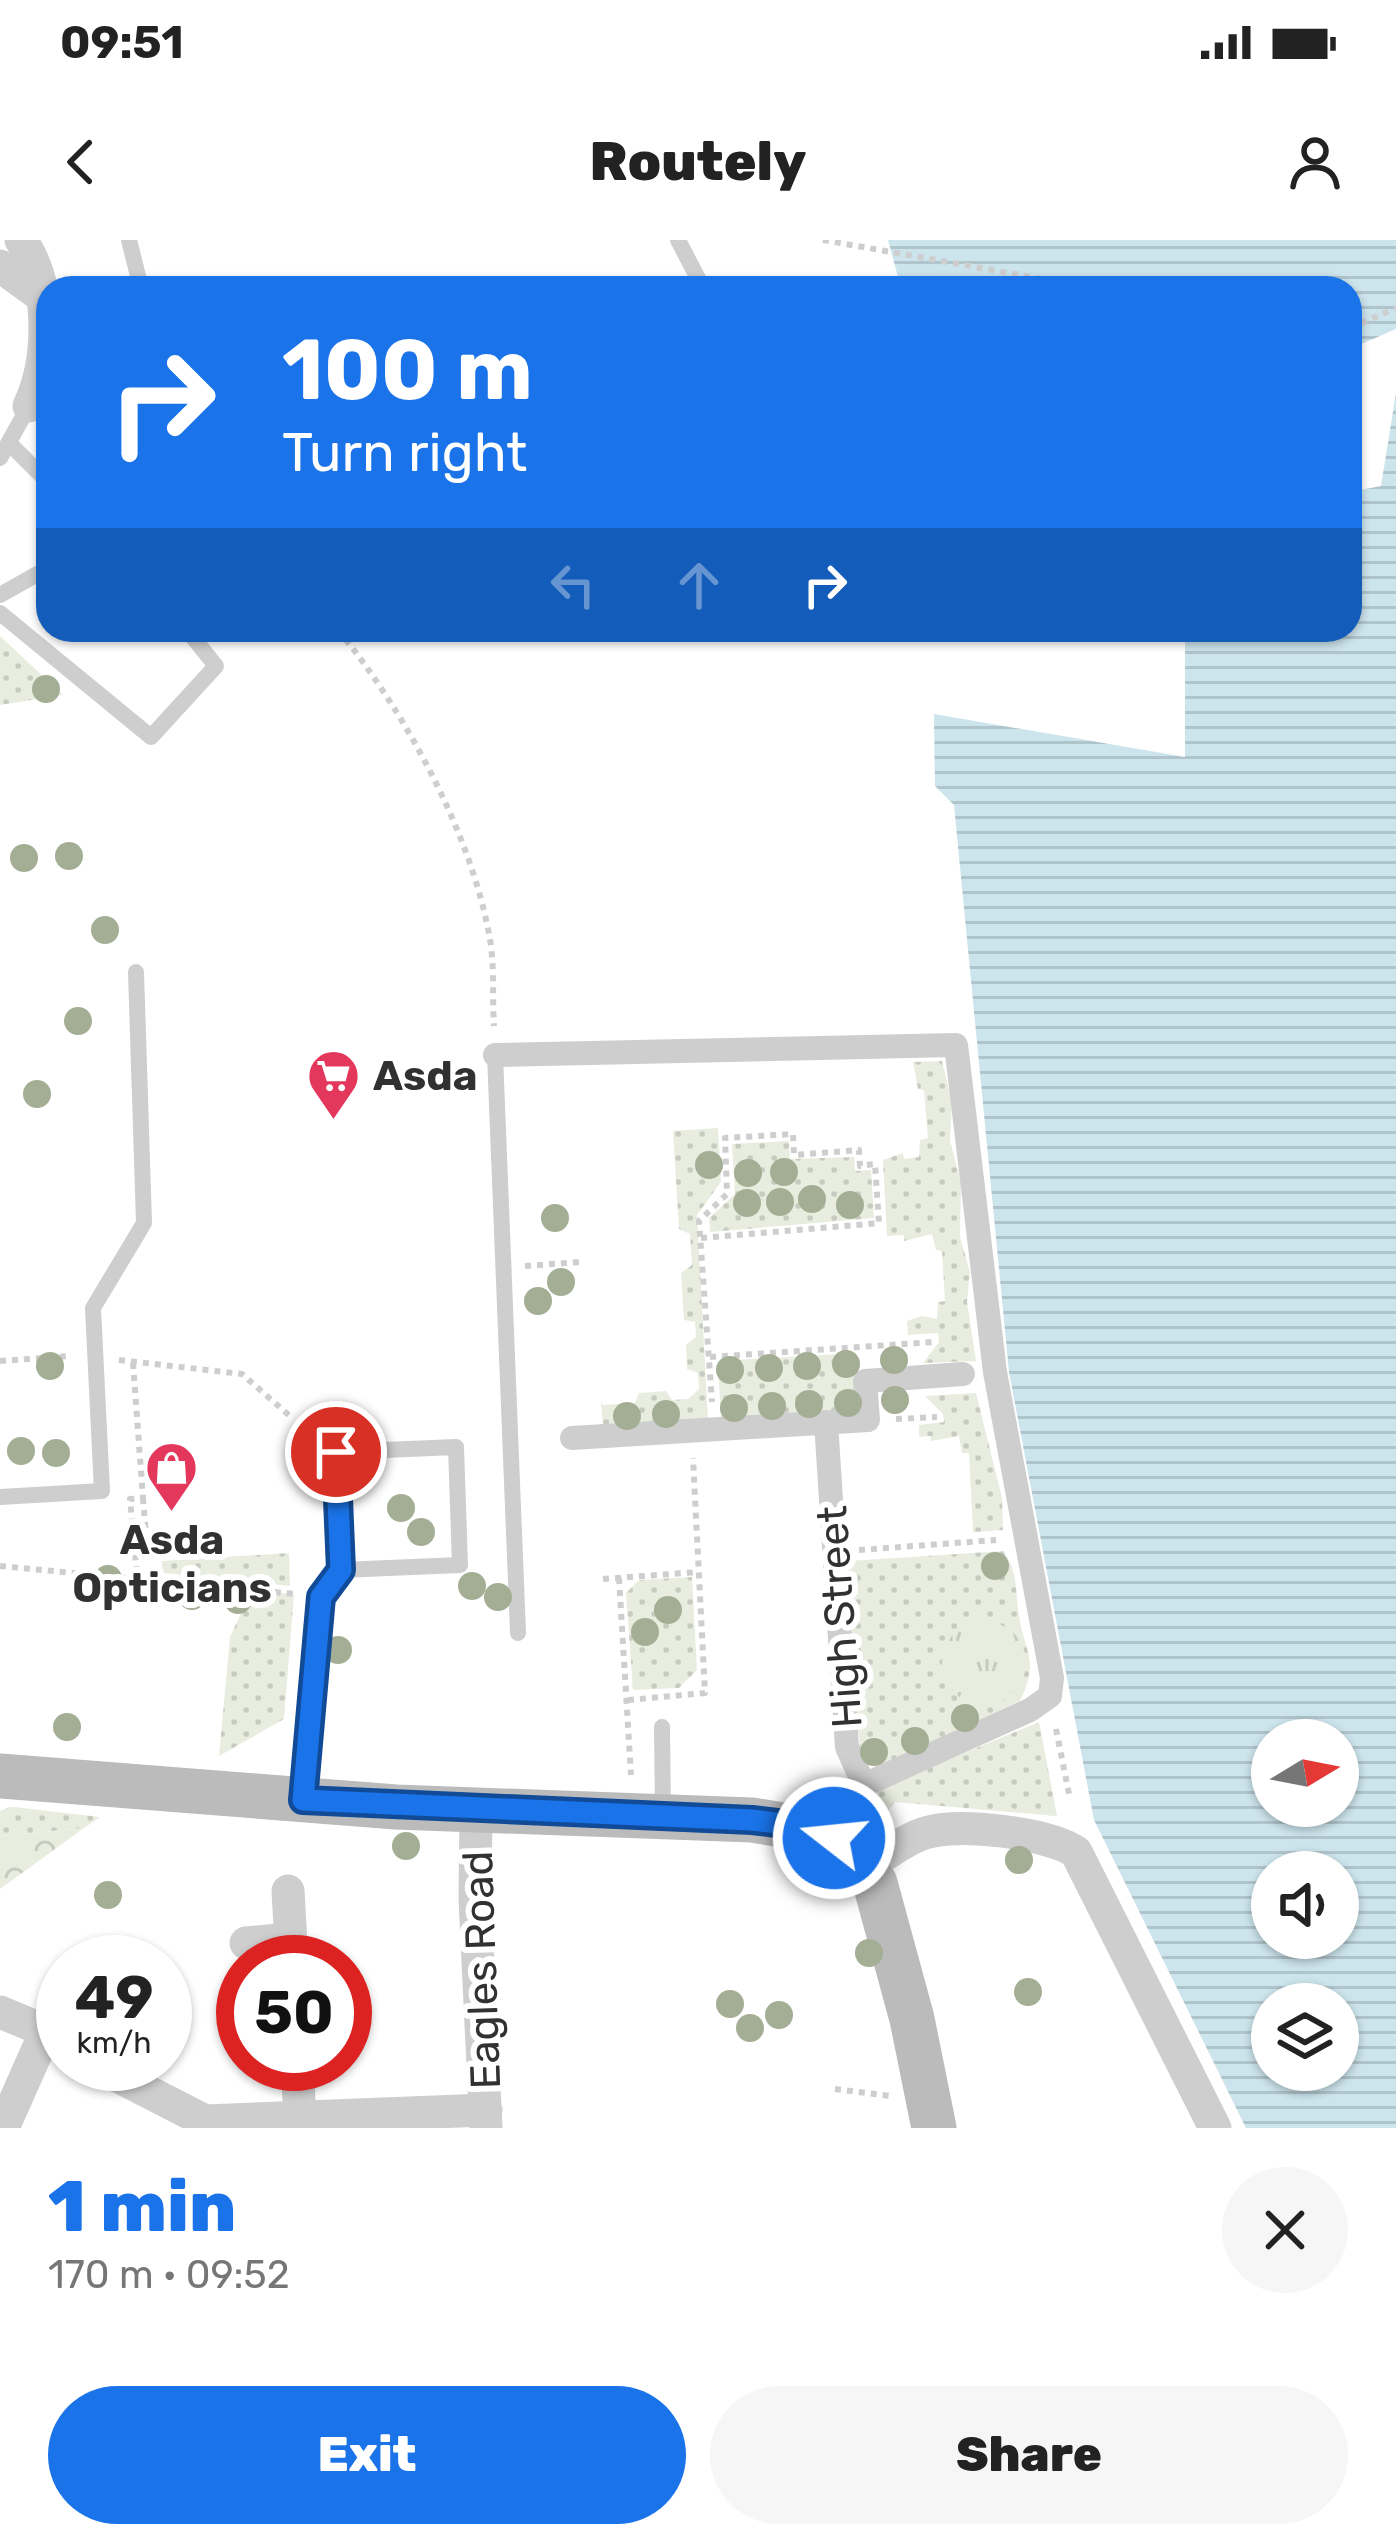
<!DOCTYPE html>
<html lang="en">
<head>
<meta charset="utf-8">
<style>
	:root { --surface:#fff; --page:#f6f6f6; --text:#222; --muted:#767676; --accent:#1a73e8 }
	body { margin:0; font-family:Rubik,sans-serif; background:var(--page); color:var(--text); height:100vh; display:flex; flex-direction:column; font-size:45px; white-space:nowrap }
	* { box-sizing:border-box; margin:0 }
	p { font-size:39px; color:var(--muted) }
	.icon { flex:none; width:66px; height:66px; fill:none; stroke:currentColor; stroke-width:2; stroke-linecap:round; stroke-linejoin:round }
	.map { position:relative; height:1888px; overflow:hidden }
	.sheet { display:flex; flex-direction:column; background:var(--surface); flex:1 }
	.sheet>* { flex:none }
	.banner { position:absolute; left:36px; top:36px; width:1326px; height:366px; border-radius:36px; box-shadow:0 3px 9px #0004; background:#1a73e8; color:#fff; overflow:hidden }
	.needle { width:78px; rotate:80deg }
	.buttons { position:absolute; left:1251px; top:1479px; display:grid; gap:24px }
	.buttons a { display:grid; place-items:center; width:108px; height:108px; border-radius:50%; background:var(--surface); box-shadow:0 3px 9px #0004; font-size:60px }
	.speed { position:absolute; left:36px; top:1695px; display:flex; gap:24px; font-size:60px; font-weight:700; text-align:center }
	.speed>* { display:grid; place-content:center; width:156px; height:156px; border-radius:50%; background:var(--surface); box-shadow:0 3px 9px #0004; line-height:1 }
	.speed small { font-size:30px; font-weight:400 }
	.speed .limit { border:18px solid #d22; background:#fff; color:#111 }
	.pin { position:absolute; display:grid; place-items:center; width:102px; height:102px; color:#fff; margin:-51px; border:6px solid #fff; border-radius:50%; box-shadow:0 3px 12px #0007 }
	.me { position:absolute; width:132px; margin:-66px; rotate:286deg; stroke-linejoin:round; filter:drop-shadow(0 0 9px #0008) }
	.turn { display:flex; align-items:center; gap:42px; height:252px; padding:0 48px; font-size:54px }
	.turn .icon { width:156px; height:156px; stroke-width:2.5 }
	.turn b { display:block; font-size:84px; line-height:102px }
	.lanes { display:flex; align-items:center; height:114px; padding:0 48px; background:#0003; justify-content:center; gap:60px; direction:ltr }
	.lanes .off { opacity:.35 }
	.round { display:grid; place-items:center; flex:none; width:126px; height:126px; border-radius:63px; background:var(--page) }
	.head { display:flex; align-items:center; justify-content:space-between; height:204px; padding:0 48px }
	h1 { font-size:72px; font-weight:800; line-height:90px; color:var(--accent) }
	.action { display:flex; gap:24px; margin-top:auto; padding:24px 48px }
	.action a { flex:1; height:138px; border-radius:72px; background:var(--accent); color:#fff; font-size:48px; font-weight:800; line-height:138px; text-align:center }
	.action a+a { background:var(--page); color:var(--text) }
	.status { display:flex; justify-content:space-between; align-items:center; height:84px; padding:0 60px; background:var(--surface); direction:ltr }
	.status svg { height:33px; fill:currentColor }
	header { display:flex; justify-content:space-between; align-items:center; height:156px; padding:0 48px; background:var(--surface); font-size:54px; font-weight:800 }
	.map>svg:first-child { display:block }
	.grass { fill:url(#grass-dots) }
	.forest { fill:url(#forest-crowns) }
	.park { fill:url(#park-tufts) }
	.water { fill:url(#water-rules); fill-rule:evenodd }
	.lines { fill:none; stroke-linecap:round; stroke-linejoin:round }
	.path { stroke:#cecece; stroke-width:6; stroke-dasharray:6 6; stroke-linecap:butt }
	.service { stroke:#cecece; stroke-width:16 }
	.pedestrian { stroke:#cecece; stroke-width:24 }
	.minor { stroke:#cecece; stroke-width:33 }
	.secondary { stroke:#bbb; stroke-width:45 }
	.tree { fill:#a4ae95 }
	.route-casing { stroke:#114b97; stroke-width:30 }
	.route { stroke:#1a73e8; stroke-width:21 }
	.labels { text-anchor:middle; stroke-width:12; stroke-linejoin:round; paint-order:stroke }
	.poi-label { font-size:42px; font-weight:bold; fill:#313131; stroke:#fff; text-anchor:start }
	.street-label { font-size:42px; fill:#313131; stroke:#fff }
</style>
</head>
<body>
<div class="status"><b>09:51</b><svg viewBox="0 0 49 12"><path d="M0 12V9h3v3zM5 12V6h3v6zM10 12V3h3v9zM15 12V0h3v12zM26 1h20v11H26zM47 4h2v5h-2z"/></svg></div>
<header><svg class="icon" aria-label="back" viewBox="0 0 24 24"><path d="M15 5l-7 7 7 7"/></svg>Routely<svg class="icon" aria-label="person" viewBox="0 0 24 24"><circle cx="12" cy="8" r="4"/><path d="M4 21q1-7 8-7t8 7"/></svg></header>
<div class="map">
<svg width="1396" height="1888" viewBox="0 0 1396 1888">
	<defs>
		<pattern id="grass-dots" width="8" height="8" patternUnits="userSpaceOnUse" patternTransform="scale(3)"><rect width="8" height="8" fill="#e9eddf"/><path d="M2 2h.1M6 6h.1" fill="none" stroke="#c8ccc0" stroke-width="1.8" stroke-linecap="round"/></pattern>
		<pattern id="forest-crowns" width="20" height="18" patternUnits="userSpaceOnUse" patternTransform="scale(3)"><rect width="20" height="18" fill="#e9eddf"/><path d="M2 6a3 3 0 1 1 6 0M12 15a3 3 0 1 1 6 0" fill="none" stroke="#c8ccc0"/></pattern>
		<pattern id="park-tufts" width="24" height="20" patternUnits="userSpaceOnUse" patternTransform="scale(3)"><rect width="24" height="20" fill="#e9eddf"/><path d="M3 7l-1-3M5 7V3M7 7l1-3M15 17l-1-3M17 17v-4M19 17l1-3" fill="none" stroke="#c8ccc0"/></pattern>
		<pattern id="water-rules" width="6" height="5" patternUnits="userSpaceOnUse" patternTransform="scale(3)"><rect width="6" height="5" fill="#cce4ec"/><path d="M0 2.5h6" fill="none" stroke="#b0c4cb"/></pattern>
	</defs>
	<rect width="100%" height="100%" fill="#fff"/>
	<path class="grass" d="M0,396L63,455L0,465Z
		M942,821L952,863L950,901L961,942L960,997L970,1032L967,1062L976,1121L923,1123L939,1102L938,1093L908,1095L907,1081L922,1076L937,1079L938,1062L945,1061L942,1011L936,1010L932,994L904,1001V995L887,996L883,920L903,913L904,919L919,917L920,900L928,898L924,850L918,849L913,822Z
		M718,888L721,942L697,975L708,1180L603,1189L601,1160L603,1165L635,1163L639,1153L666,1151L672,1160L688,1159L699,1149L698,1133L687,1129L686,1105L696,1097L695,1082L684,1080L681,1033L692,1025L690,994L679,989L673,891Z
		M789,901L790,919L854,917L855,931L871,930L874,978L710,992L709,978L735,954L732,904Z
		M856,1113L860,1172L721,1180L718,1121Z
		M976,1153L1002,1258L1003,1290L973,1292L969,1213H962L959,1196L931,1201V1196L919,1197V1185L944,1182L943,1174L925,1156Z
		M1003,1311C1019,1333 1015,1351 1019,1376C1025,1414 1040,1420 1020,1461L881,1525L862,1521L844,1381L849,1321Z
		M289,1313L290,1346L162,1333V1321Z
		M77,1331L294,1354L284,1479L219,1516L230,1397L248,1359L79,1343Z
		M692,1337L697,1430L679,1448L633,1450L626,1353L639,1340Z
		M1039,1482L1057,1576L895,1562L874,1588L863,1579L880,1548Z
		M10,1567H14L100,1577L84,1588L0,1596V1571Z"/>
	<path class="forest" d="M84,1588L0,1649V1596Z"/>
	<path class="park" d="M942 1423a42 42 0 1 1 84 0a42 42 0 1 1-84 0Z"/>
	<path class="water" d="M888,0H1396V89L1350,109V48H901Z
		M1396,153V1888H1246L1094,1580L1009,1132L954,565L935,546L934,474L1185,517V390H1350V252L1381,246ZM1272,1500H1338V1566H1272ZM1272,1632H1338V1698H1272ZM1272,1764H1338V1830H1272Z"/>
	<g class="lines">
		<path class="path" d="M823,0L1094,48
			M1350,88L1396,68
			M338,390C404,470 470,591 489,694C495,723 492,756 494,786
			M701,998L879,983L875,924L860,926L859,910L794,915L793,894L725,898L727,954L699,981L712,1162
			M525,1026L581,1022
			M710,1117L934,1102
			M119,1120L242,1134L291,1177
			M0,1121L71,1116
			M133,1123L143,1258L130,1259L137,1335
			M896,1179L937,1177
			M143,1258L148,1317
			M859,1310L996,1300
			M0,1326L295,1354
			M619,1338L631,1535
			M603,1339L698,1332
			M628,1460L705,1453L693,1218
			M1056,1489L1069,1554
			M835,1849L890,1856"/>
		<path class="service" d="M129,0L141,48
			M678,0L703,48
			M10,204L48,242
			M0,218L29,166
			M0,355L48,328
			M0,373L151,497L216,426L187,390
			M495,815L518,1393
			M0,1257L102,1251L93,1068L144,983L136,732
			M662,1487L663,1576
			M304,1555L321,1357L341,1330L336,1212L456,1207L460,1325L341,1330"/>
		<path class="pedestrian" d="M495,815L956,805L995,1132L1052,1438L1050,1456L1030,1470L864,1545L827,1595
			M826,1182L847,1507L864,1545
			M572,1198L868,1180L865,1141L963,1134"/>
		<path class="minor" d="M21,0C52,43 51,119 29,166
			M0,26L43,57
			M476,1572L475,1659L486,1888
			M866,1626C885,1616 905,1599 925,1593C959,1582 1048,1593 1076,1612L1215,1888
			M288,1651L292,1722
			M246,1703L290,1699
			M0,1772L46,1791
			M94,1824L205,1881L486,1870
			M297,1824L300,1879
			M3,1888L46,1791L63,1802"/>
		<path class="secondary" d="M0,1536L396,1567L752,1580L818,1591L850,1610L875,1643L912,1779L934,1888"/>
	</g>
	<g class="tree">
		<circle cx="46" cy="449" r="14"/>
		<circle cx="69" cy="616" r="14"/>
		<circle cx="24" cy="618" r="14"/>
		<circle cx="105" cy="690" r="14"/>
		<circle cx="78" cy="781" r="14"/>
		<circle cx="37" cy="854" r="14"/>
		<circle cx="709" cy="925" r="14"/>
		<circle cx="784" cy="932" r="14"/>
		<circle cx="748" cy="933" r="14"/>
		<circle cx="812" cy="959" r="14"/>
		<circle cx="780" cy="962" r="14"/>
		<circle cx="747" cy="963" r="14"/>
		<circle cx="850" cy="965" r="14"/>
		<circle cx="555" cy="978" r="14"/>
		<circle cx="561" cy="1042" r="14"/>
		<circle cx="538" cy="1061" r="14"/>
		<circle cx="894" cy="1120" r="14"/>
		<circle cx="846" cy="1124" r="14"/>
		<circle cx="50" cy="1126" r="14"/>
		<circle cx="807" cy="1126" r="14"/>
		<circle cx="769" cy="1128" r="14"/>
		<circle cx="730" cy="1130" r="14"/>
		<circle cx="895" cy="1160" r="14"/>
		<circle cx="848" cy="1163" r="14"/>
		<circle cx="809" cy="1164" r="14"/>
		<circle cx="772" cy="1166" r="14"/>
		<circle cx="734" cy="1168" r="14"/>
		<circle cx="666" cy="1174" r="14"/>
		<circle cx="627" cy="1176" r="14"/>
		<circle cx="21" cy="1211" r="14"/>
		<circle cx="56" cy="1213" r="14"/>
		<circle cx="401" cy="1268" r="14"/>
		<circle cx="421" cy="1292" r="14"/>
		<circle cx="995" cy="1326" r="14"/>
		<circle cx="108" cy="1339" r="14"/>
		<circle cx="472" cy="1346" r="14"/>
		<circle cx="147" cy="1352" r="14"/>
		<circle cx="192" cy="1356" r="14"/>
		<circle cx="498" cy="1357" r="14"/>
		<circle cx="238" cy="1360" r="14"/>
		<circle cx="668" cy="1370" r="14"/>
		<circle cx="645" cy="1392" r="14"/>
		<circle cx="338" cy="1410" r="14"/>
		<circle cx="965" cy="1478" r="14"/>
		<circle cx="67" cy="1487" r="14"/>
		<circle cx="915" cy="1501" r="14"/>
		<circle cx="874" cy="1512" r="14"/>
		<circle cx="406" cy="1606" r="14"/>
		<circle cx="1019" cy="1620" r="14"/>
		<circle cx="108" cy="1655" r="14"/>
		<circle cx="869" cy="1713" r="14"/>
		<circle cx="1028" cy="1752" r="14"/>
		<circle cx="730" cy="1764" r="14"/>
		<circle cx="779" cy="1775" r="14"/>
		<circle cx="750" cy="1788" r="14"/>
	</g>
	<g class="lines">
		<defs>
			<path id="route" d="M336,1212L341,1330L321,1357L303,1560L752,1580L801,1586L834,1598"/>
		</defs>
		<use href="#route" class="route-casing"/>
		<use href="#route" class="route"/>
	</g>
	<defs>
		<symbol id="supermarket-pin" viewBox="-11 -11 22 30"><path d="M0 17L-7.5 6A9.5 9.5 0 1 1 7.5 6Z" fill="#e3375c" stroke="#fff"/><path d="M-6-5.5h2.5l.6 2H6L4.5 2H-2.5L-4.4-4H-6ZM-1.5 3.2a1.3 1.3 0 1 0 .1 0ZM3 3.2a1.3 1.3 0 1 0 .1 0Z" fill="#fff"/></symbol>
		<symbol id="shop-pin" viewBox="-11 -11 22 30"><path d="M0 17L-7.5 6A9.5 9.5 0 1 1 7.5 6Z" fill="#e3375c" stroke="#fff"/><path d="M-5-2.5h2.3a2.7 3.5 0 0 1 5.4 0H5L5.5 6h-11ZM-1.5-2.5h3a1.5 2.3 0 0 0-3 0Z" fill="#fff"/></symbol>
	</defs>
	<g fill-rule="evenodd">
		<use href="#supermarket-pin" x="304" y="806" width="59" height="81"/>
		<use href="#shop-pin" x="142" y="1198" width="59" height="81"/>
	</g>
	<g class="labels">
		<g class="poi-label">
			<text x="373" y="850">Asda</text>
			<text x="172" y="1314" text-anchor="middle">Asda<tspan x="172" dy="48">Opticians</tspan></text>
		</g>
		<g class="street-label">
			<text transform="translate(839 1377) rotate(-94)" y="15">High Street</text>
			<text transform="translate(481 1730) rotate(-92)" y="15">Eagles Road</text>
		</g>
	</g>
</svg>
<div class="buttons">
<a><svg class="needle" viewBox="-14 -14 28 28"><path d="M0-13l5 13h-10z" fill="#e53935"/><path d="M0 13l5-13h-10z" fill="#767676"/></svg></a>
<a><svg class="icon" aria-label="sound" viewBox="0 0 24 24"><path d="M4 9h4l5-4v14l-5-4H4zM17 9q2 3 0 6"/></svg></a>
<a><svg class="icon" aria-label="layers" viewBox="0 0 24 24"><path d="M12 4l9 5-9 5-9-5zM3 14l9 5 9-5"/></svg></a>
</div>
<div class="speed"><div>49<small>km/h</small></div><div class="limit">50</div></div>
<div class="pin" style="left:336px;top:1212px;background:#d93025"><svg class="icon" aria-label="arrive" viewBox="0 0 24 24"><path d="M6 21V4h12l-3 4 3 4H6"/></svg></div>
<svg class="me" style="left:834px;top:1598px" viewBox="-20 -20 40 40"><circle r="17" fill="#1a73e8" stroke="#fff" stroke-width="3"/><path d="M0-11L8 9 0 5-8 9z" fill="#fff"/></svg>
<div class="banner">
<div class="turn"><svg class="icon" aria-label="right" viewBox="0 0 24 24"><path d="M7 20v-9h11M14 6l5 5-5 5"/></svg><div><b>100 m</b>Turn right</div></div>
<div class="lanes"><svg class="icon off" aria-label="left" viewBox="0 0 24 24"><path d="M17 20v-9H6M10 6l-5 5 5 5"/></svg><svg class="icon off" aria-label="ahead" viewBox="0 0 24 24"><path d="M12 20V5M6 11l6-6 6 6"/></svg><svg class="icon" aria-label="right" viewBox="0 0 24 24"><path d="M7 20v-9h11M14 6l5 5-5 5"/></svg></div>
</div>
</div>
<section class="sheet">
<div class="head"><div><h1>1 min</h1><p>170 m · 09:52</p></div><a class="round"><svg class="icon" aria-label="close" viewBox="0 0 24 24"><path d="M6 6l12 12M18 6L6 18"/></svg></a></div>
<div class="action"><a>Exit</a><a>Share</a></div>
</section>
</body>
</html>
